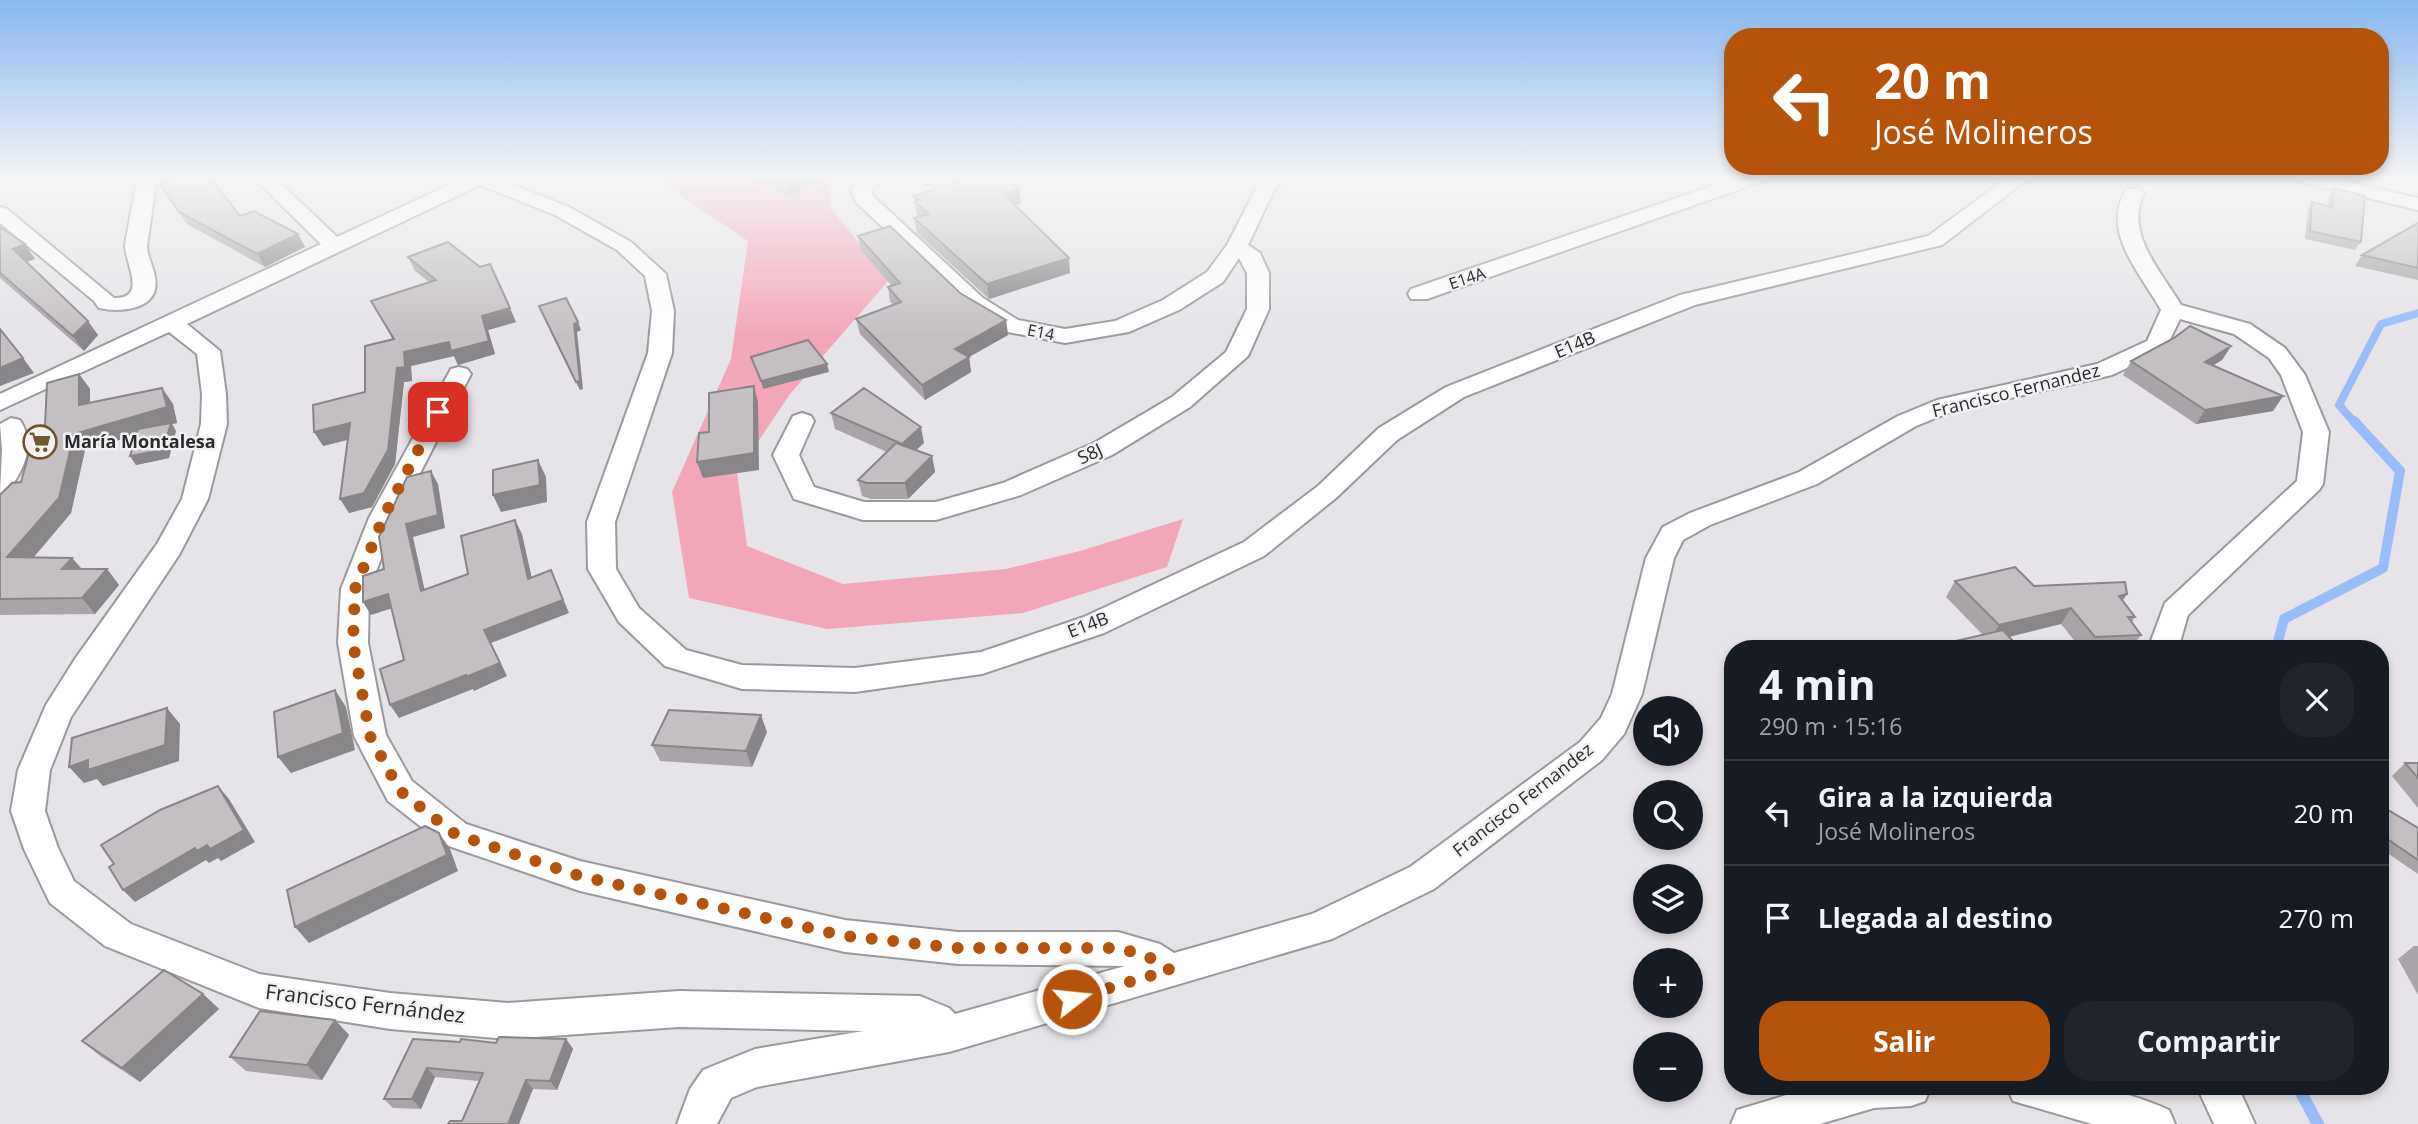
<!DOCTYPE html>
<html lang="es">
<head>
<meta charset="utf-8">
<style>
	:root { --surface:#171b24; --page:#20242c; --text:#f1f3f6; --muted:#9ea1a6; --line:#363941; --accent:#b45309 }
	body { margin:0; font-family:"Open Sans",sans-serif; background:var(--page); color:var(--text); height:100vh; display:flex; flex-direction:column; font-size:26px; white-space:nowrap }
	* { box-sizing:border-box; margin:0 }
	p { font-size:23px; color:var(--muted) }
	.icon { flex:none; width:38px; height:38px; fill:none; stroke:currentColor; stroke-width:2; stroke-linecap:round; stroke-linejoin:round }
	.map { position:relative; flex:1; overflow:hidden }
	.panel { position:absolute; left:1724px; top:640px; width:665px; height:455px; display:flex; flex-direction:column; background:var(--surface); border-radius:28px; box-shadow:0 4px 10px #0003 }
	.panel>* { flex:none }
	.banner { position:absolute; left:1724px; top:28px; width:665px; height:147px; border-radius:28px; box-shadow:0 4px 10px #0003; background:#b45309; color:#fff; overflow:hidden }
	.fabs { position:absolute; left:1633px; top:696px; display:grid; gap:14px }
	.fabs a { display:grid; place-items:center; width:70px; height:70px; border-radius:50%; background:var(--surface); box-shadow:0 4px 10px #0003; font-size:35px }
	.pin { position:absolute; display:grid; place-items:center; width:60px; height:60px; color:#fff; margin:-30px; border-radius:14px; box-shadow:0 4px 10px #0006 }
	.me { position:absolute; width:77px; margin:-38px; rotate:74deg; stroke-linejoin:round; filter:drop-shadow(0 0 5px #0008) }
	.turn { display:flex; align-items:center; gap:24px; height:147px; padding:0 35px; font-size:32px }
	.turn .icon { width:91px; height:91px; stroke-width:2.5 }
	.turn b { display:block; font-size:49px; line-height:60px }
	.round { display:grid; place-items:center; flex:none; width:74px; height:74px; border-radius:28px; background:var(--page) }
	.summary { display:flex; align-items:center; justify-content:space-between; height:119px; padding:0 35px }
	h1 { font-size:42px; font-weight:700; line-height:52px }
	.button { display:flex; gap:14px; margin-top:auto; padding:14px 35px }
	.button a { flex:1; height:80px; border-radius:28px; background:var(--accent); color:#fff; font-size:28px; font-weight:700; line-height:80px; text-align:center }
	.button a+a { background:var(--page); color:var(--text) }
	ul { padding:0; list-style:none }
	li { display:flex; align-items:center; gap:21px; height:105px; padding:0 35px; border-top:2px solid var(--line) }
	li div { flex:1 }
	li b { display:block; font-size:26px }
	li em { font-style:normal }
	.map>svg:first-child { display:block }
	.green { fill:#f2a7b9 }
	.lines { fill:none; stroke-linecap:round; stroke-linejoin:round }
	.stream-far2 { stroke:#98bdfa; stroke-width:8 }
	.stream-far1 { stroke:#98bdfa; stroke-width:10 }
	.stream { stroke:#98bdfa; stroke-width:12 }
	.street-casing { stroke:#9b999c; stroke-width:4 }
	.street { fill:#fff; fill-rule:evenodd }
	.wall { fill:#a8a4a7 }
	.shaded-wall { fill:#888688 }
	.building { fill:#c3bfc2; stroke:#888688; stroke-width:2 }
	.route { stroke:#b45309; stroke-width:12; stroke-dasharray:0 21.6 }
	.labels { text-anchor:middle; stroke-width:5; stroke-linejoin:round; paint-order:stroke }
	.far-street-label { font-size:16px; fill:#2b2a2c; stroke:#f4f1f5 }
	.street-label { font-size:18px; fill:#2b2a2c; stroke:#f4f1f5 }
	.poi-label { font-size:18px; font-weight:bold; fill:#2b2a2c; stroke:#f4f1f5; text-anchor:start }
	.near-street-label { font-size:21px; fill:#2b2a2c; stroke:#f4f1f5 }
</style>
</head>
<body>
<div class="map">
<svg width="2418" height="1124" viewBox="0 0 2418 1124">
	<rect width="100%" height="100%" fill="#e6e4e8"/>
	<path class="green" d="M655,178H831L830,207L889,280L790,394L737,473L747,546L843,584L1006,569L1080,551L1183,519L1167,567L1023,613L827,629L689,598L672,492L731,359L748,241Z"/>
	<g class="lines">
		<path class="stream-far2" d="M2355,423L2339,405L2381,324L2418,313"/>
		<path class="stream-far1" d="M2276,649L2284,619L2383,568L2400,471L2354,421"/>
		<path class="stream" d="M2298,1087L2318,1124"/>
		<defs>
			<path id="street" d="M137,178H157L147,245C147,257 153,265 155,277C161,310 121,313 99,308L94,301L0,223V207L7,209L114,298C148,299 125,263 125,245Z
				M254,178H275L337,237L464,178H496L569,207L631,242L666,274L674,311L672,353L615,522L616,569L639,608L686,650L742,665L855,668L981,652L1084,617L1244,542L1318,486L1379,428L1446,387L1680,295L1928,236L2007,178H2029L1942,245L1695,305L1464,397L1397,440L1336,498L1264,556L1104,633L982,674L855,692L742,689L665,666L619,622L588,569L587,522L648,353L652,311L645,276L617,250L555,215L480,185L187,324L220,351L226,394L227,424L208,499L179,555L71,717L50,770L45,811L58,848L74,881L131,924L259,974L390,993L508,1003L679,991L920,996L949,1008L955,1014L1125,966L958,964L845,952L580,891L443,844L388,801L354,736L338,643L341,589L369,518L451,369L459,367L467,369L471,374L397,518L369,589L368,643L386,735L412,781L466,824L580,861L845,920L958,932H1118L1160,944L1174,953L1312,914L1410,867L1580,742L1601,718L1612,694L1646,558L1663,527L1690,513L1799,472L1898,416L1937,400L2097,364L2147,341L2161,310C2141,274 2099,230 2127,189H2141L2144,193C2124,233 2161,271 2181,305L2250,324L2285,348L2305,375L2329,432L2323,484L2319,490L2188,615L2178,649H2148L2165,603L2297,481L2303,432L2281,375L2269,358L2234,334L2180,319L2165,350L2112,375L1953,411L1916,426L1817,484L1710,525L1683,540L1674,558L1642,694L1624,734L1602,760L1434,889L1332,939L949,1052L757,1087L731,1098L717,1124H677L690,1089L703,1070L755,1049L864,1031L679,1027L508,1039L390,1029L259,1008L105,946L50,903L24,849L11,811L18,770L46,705L75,659L157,544L182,499L201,424L202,394L197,354L169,332L0,410V394L321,244Z
				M860,178H885L871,190L873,196L983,298L1018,320L1065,329L1115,321L1163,300L1207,272L1227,245L1260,181L1264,178H1286L1275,188L1248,245L1260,253L1269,273V309L1248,356L1190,407L1112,455L1021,495L936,520H863L794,499L773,455L793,416L802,413L811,416L814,421L799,455L814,487L864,502H936L1003,483L1094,443L1172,397L1226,352L1247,309V273L1239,258L1223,282L1179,310L1129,332L1065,343L1003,331L967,308L856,202L851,190Z
				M911,178H985C977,187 919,187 911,178Z
				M1735,178H1763L1760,182L1427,299H1411L1408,294L1411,289Z
				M2299,178H2332L2418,198V210L2302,182Z
				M11,418L20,420C36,445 24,469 9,490L0,493L2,450L0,424Z
				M1813,1087H1931L1925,1101L1911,1106L1874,1108L1820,1124H1731L1737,1110Z
				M2007,1087C2068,1084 2113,1084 2169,1110L2175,1124H2092L2013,1101Z
				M2197,1087H2238L2255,1124H2214Z"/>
		</defs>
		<use href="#street" class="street-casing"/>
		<use href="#street" class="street"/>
	</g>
	<path class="wall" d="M748,178H823V179L788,196Z
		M160,184L240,216L298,234L305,247L265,267L187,224Z
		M2334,188L2361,242L2355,250L2305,239L2308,210L2312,202L2328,206L2329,196Z
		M1019,189L1021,203L1015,205L1070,273L989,299L917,233L914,218L918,217L917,216L914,196Z
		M2418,223V280L2355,266L2362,255Z
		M0,227L35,259L26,262L98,335L84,351L0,278Z
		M858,236L1006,320L1008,335L969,357L971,372L925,400L860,334L856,319L894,305L890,302L888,287L892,286L861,250Z
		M408,257L516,322L488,330L495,354L458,365L454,356L411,366L412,381L404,382L395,464L372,507L349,513L348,440L323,446L365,392L393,340L371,301L429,282L415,271Z
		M2231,346L2222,360L2213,365L2283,396L2273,411L2196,424L2123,375L2131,361Z
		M79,374L90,389V404L162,388L173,404L177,423L172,424L176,431L169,458L136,465L130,456L136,435L85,450L71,513L34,557L72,558L82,569H107L119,585L95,614L0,615V495L21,482L44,446Z
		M831,413L924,443L916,450L932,456L935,472L908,499H871L862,496L858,480L887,452L835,429Z
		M1955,581L2034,586L2123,601L2135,617L2132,622L2141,635L2131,649H2081L2061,624L1983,635L1946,597Z
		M767,732L752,767L660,761L652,745Z
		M2405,763H2418V808L2392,776Z
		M2380,794V805L2418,828V874L2380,848Z
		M2414,946H2418V995L2398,959Z
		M203,994L219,1009L140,1082L100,1056L82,1041Z
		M335,1020L349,1035L322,1080L246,1071L230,1057Z
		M413,1039L496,1043L566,1039L573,1049L557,1090L533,1089L462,1121L479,1081L435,1077L421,1109L393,1108L384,1099Z"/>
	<path class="shaded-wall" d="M792,178H823V179L788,196L785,181Z
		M1019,189L1021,203L1005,209L1004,194Z
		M298,234L305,247L265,267L257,254Z
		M25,244L35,259L23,263L13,249Z
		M1069,258L1070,273L989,299L987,284Z
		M510,308L516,322L488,330L495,354L458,365L454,356L411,366L412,381L404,382L395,464L372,507L349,513L340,499L404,352L449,342L482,316Z
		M1006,320L1008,335L969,357L971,372L925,400L922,385L955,349Z
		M88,321L98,335L84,351L73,336Z
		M578,322L581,330L577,332L583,389L580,390L576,382L574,324Z
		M2231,346L2222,360L2196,376L2205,362Z
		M23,358L34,373L0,386V368Z
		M827,364L829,372L763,389L761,381Z
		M79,374L90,389V421L79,405Z
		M754,386L758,402L759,470L703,478L697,462Z
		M162,388L173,404L177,423L172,424L176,431L169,458L136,465L130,456L170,425L85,450L71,513L20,573L7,557L74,434Z
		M2283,396L2273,411L2196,424L2205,410Z
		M350,423L358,437L323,446L314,432Z
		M921,427L924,443L905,460L902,444Z
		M932,456L935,472L908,499L905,483Z
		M538,460L546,477L547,502L501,512L493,495Z
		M431,471L438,484L445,528L413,537L428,605L421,591L406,524Z
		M515,520L522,534L535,592L528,579Z
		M72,558L85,573L62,569Z
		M107,569L119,585L95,614L82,598Z
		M551,570L569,613L491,643L507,676L474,691L473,689L399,718L390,705L484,630Z
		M388,594L396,607L371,615L363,602Z
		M2127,594L2116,611L2119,596Z
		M2071,608L2061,624L1989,642L1999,625Z
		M335,690L346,707L355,750L291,773L278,757Z
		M167,708L180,724L179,761L103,786L97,779L84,783L69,767Z
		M761,715L767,732L752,767L746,751Z
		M218,786L229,799L255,842L221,861L218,858L209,863L206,860L135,902L123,890Z
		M439,833L450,849L458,871L309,943L295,927Z
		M203,994L219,1009L140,1082L122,1068Z
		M335,1020L349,1035L322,1080L307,1065Z
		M566,1039L573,1049L557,1090L550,1081Z
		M427,1068L435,1077L421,1109L412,1099Z
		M526,1080L533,1089L519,1124H508Z"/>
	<path class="building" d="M181,178H211L240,216L254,211L298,234L257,254L179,212L160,184Z
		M776,178H792L785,181Z
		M967,178H1005L1019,189L1004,194L1069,258L987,284L914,218L929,214L915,202L920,200L914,196Z
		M2334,188L2365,196L2361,242L2310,231L2312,202L2332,207Z
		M2418,223V268L2362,255Z
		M890,226L960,293L1006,320L955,349L969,357L922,385L856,319L901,302L888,287L900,283L858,236Z
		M0,227L25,244L13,249L88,321L73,336L0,273Z
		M448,242L480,267L490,264L510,308L482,316L489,341L451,351L449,342L404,352L405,367L397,368L388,450L364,493L340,499L350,423L314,432L313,405L365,392V346L394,339L371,301L436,280L408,257Z
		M566,298L578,322L574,324L580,381L576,382L539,306Z
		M2190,326L2231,346L2205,362L2283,396L2205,410L2131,361L2174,338Z
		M0,329L23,358L0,368Z
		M808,340L827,364L761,381L751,357Z
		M79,374V405L162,388L167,407L74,434L59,498L7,557L72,558L62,569H107L82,598L0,599V495L12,483L21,482L30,449L44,446L47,383Z
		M754,386V453L697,462L699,433L709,432V393Z
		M864,388L921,427L902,444L831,413Z
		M171,423L163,450L130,456L138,429Z
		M896,443L932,456L905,483H867L858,480Z
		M538,460L540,485L493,495V470Z
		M431,471L438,515L406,524L421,591L468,574L461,536L515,520L528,579L551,570L563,600L484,630L500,663L466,677V675L390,705L380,669L404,660L388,594L363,602V576L384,569L379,537L407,477Z
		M2015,567L2034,586L2125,582L2127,594L2119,596L2135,617H2128L2141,635L2095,637L2071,608L1999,625L1955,581Z
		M2003,630L2020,649H1921Z
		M335,690L343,733L278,757L274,712Z
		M167,708L165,745L88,770V760L69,767L72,738Z
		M669,710L761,715L746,751L652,745Z
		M2405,763H2418V778Z
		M218,786L244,830L210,849L207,845L197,851L195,848L123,890L109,867L114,864L101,845L160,810Z
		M2381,793L2380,805L2418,828V860L2380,834V794Z
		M425,826L439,833L447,855L295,927L287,890Z
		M164,970L203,994L122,1068L82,1041Z
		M260,1011L335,1020L307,1065L230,1057Z
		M499,1037L566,1039L550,1081L526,1080L508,1124H448L450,1121H462L483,1073L427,1068L412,1099H384L413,1039L460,1042L461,1039L496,1043Z"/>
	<linearGradient id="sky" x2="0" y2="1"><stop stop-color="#88b8ef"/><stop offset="0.53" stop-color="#f4f3f5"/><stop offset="1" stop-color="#f4f3f5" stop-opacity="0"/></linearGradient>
	<rect width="2418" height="335" fill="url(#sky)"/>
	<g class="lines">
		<path class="route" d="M438,412L383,518L355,589L353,643L370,736L400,791L455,834L580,876L845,936L958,948H1118L1147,956L1170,970L1072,999"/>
	</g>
	<defs>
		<symbol id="supermarket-ring" viewBox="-11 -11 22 22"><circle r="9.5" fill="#f4f1f5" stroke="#6f5627" stroke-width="1.5"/><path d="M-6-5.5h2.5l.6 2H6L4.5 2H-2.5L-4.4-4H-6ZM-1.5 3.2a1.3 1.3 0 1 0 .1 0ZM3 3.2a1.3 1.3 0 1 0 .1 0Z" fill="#6f5627"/></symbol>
	</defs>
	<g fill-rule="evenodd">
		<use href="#supermarket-ring" x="21" y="423" width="38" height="38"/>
	</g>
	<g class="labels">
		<g class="far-street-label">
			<text transform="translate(1467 278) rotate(-19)" y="6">E14A</text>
			<text transform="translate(1041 332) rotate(11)" y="6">E14</text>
		</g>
		<g class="street-label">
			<text transform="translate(1575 345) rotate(-23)" y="6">E14B</text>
			<text transform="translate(2016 391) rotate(-14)" y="6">Francisco Fernandez</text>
			<text transform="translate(1090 454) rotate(-25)" y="6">S8J</text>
			<text transform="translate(1088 625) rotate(-21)" y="6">E14B</text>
			<text transform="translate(1523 800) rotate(-38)" y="6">Francisco Fernandez</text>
		</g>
		<g class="poi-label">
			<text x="64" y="448">María Montalesa</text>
		</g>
		<g class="near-street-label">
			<text transform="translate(365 1004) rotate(7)" y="7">Francisco Fernández</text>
		</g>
	</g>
</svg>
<div class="fabs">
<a><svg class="icon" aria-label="sound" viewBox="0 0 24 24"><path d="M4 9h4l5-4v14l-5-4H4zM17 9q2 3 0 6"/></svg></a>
<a><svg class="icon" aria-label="search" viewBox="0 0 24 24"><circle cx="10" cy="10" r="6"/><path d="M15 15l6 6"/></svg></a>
<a><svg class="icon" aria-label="layers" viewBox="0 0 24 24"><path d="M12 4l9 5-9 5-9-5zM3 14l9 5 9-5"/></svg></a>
<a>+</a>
<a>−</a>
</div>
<div class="pin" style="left:438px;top:412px;background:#d93025"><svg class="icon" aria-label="arrive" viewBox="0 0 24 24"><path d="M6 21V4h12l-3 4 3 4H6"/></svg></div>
<svg class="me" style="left:1072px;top:999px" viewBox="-20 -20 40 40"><circle r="17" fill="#b45309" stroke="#fff" stroke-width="3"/><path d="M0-11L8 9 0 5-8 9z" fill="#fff"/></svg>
<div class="banner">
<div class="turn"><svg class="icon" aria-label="left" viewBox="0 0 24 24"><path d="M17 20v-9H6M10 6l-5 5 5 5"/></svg><div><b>20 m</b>José Molineros</div></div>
</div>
<section class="panel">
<div class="summary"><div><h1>4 min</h1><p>290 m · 15:16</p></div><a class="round"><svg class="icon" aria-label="close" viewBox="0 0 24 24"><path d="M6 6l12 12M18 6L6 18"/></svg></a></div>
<ul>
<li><svg class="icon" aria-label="left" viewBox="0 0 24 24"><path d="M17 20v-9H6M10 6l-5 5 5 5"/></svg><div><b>Gira a la izquierda</b><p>José Molineros</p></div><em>20 m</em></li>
<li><svg class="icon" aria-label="arrive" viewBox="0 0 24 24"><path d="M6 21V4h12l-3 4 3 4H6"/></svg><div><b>Llegada al destino</b></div><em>270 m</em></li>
</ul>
<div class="button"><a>Salir</a><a>Compartir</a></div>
</section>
</div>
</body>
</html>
